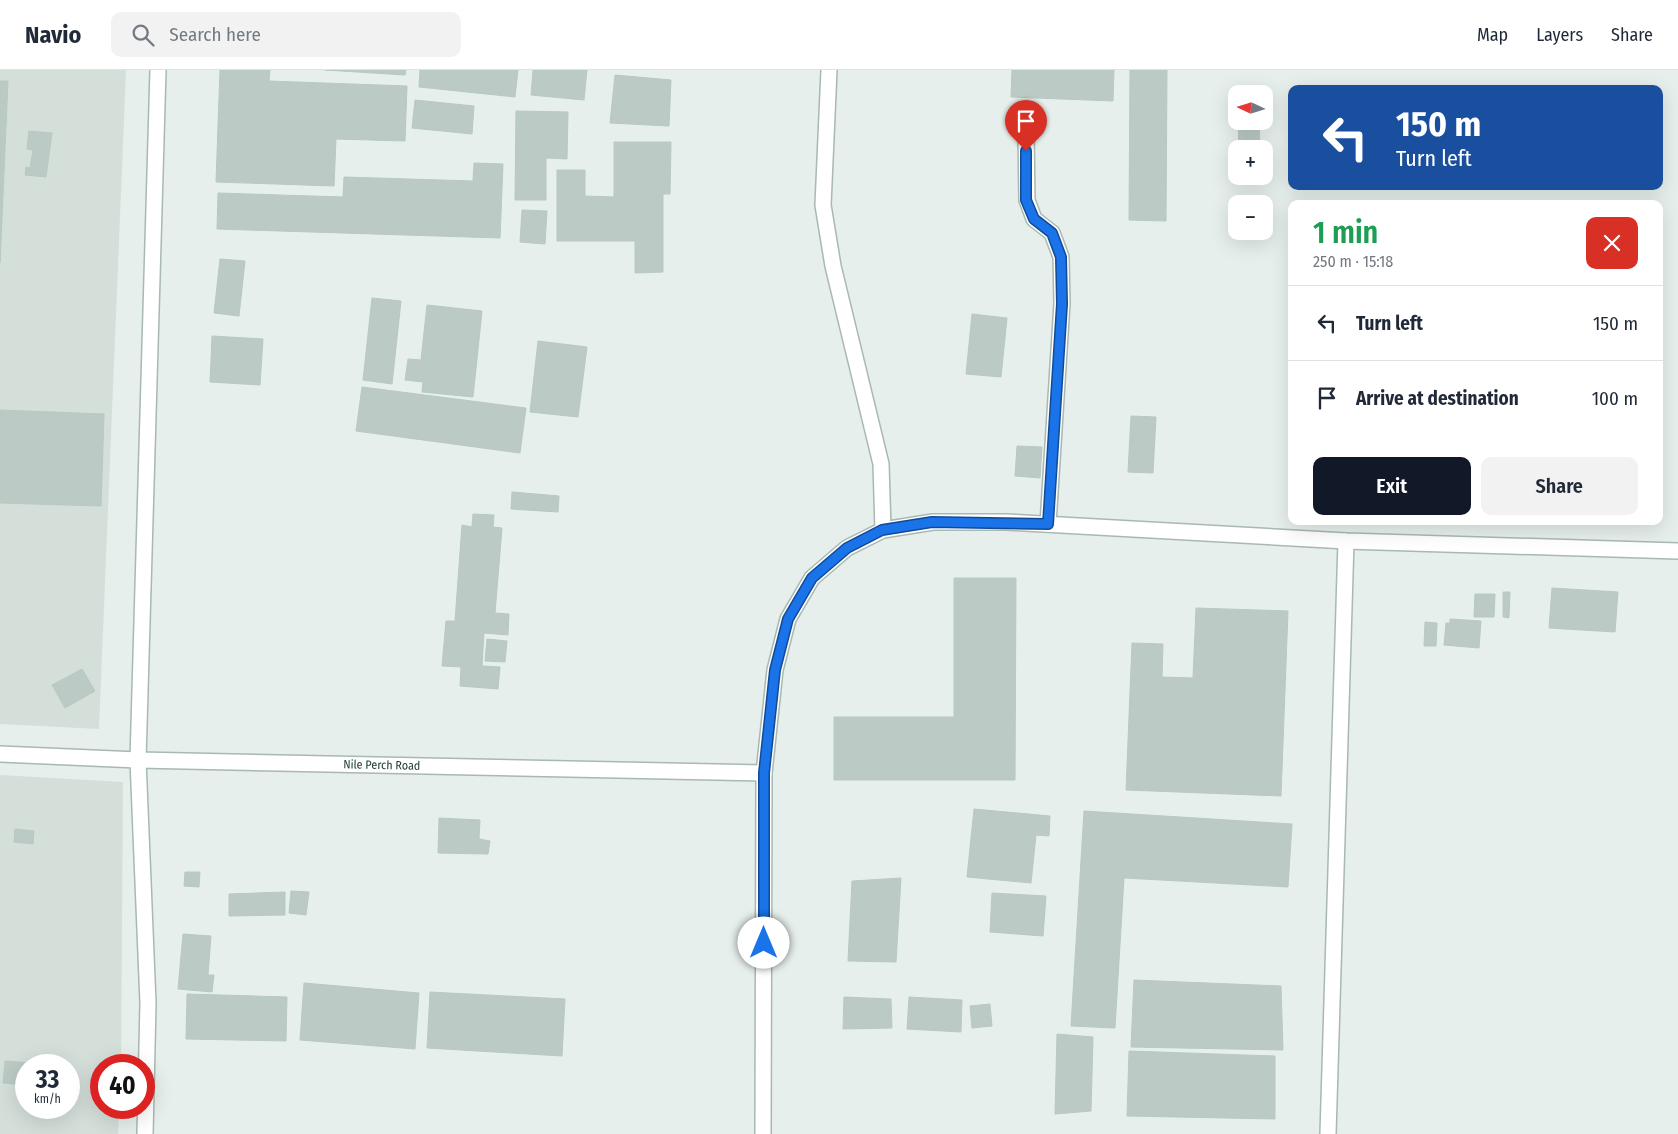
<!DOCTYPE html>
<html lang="en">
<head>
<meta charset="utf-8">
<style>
	:root { --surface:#fff; --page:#f2f2f3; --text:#1f2937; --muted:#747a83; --line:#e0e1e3; --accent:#111827 }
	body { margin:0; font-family:"Fira Sans Condensed",sans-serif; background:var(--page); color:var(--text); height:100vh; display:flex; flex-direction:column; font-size:19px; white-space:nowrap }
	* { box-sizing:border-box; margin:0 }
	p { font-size:16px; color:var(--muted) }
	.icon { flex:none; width:28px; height:28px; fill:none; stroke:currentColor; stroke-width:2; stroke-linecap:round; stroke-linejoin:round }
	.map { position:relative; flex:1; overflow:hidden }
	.details { position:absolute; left:1288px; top:130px; width:375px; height:325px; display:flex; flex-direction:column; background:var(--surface); border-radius:10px; box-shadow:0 5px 20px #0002 }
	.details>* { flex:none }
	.hud { position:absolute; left:1288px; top:15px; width:375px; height:105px; border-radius:10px; box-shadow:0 5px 20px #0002; background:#1a4fa0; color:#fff; overflow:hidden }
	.needle { width:32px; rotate:274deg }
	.fabs { position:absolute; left:1228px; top:15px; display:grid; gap:10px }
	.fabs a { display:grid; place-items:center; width:45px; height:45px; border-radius:10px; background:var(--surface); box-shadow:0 5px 20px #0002; font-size:25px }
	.speed { position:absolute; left:15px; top:984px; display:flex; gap:10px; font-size:25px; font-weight:700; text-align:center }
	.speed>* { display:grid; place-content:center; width:65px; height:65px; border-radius:50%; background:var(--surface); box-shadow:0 5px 20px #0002; line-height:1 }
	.speed small { font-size:12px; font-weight:400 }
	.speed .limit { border:8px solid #d22; background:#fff; color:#111 }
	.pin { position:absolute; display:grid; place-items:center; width:42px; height:42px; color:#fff; margin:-51px -21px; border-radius:50% 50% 50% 0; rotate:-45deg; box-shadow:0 0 5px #0007 }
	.pin .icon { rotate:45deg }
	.me { position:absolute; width:55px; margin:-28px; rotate:0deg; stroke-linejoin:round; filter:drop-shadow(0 0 4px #0008) }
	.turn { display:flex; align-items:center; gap:18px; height:105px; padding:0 25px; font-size:22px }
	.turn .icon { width:65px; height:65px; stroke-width:2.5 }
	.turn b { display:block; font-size:35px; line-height:42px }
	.round { display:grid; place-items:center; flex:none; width:52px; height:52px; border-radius:10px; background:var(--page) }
	.summary { display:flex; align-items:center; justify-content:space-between; height:85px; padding:0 25px }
	h1 { font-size:30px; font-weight:600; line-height:38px; color:#1e9e55 }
	.button { display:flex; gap:10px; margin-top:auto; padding:10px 25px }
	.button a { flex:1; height:58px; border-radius:10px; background:var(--accent); color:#fff; font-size:20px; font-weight:600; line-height:58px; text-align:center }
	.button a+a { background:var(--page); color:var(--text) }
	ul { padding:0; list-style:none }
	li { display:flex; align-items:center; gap:15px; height:75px; padding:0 25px; border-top:1px solid var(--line) }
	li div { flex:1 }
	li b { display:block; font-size:19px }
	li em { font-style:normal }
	header { display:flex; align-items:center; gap:30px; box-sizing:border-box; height:70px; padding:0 25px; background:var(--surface); border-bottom:1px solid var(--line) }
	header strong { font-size:24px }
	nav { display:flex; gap:28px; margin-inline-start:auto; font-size:18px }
	.search { width:350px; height:45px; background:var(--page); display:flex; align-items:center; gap:12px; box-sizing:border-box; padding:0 18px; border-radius:10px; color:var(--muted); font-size:19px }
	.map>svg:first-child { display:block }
	.built { fill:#d4dfda; fill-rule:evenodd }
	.building { fill:#bbcac4; stroke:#b8c9c2 }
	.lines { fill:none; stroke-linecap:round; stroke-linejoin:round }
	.minor-casing { stroke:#a8b8b2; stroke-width:18 }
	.minor { stroke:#fff; stroke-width:15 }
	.route-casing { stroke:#114b97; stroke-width:12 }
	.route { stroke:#1a73e8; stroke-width:9 }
	.labels { text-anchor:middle; stroke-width:4; stroke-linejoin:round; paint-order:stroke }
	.street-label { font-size:12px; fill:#24423a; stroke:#f7fbf9 }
</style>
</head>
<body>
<header>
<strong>Navio</strong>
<div class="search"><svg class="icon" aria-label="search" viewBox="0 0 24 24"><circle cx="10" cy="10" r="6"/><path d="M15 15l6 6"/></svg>Search here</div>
<nav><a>Map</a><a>Layers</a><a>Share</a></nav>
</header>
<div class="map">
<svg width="1678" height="1064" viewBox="0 0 1678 1064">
	<rect width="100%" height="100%" fill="#e6efeb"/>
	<path class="built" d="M0,0H126L99,659L0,654Z
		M0,705L123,712L121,995H101V1038H119L118,1064H0ZM26,995H69V1038H26Z"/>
	<path class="building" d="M220,0H270L269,11L407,16L405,71L336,69L334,116L216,112Z
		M325,0H406L405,5Z
		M420,0H518L515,27L419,17Z
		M533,0H587L584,30L531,25Z
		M1012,0H1114L1113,31L1011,27Z
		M1130,0H1167L1166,151L1129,150Z
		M615,5L671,10L669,56L610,53Z
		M0,11H8L0,193Z
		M415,30L474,36L472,64L412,58Z
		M516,41L568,42L567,89L546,88V130H515Z
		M1238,51H1259L1260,79H1239Z
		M29,61L52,63L46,107L25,105L26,97L30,98L33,80L27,79Z
		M614,72H671L670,124H663V202L635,203V171H557V100H585V126L614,127Z
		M474,93L503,94L500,168L217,159L218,123L343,127L344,107L473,111Z
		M522,140L547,141L545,174L520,172Z
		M220,189L245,191L239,246L214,243Z
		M372,228L401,231L392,314L363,310Z
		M427,235L482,241L473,327L422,322L423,312L405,310L408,289L421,290Z
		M972,244L1007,248L1001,307L966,304Z
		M212,266L263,269L260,315L210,312Z
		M538,271L587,277L578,347L530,342Z
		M362,317L526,338L520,383L356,361Z
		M0,340L104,344L101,436L0,433Z
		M1131,346L1156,347L1153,403L1128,402Z
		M1017,376L1042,377L1040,408L1015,406Z
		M512,422L559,426L558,442L511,439Z
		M473,444L494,445L493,457L502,458L495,543L509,544L508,565L484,563L482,596L500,597L498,619L460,616L461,597L442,596L446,551H455L462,455L472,457Z
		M954,508H1016L1015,710H834V647H954Z
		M1552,518L1618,522L1615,562L1549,558Z
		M1503,522H1510L1509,548L1503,547Z
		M1475,524H1495L1494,547H1474Z
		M1196,538L1288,541L1281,726L1126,720L1132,573L1163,574L1162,607L1193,608Z
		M1450,549L1481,551L1479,578L1444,575L1446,553H1450Z
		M1425,552L1437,553L1436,576H1424Z
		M487,569L507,571L505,592L485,591Z
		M82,599L95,621L65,638L52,615Z
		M974,739L1050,746L1049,766L1036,765L1031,813L967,807Z
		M1084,741L1292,754L1288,817L1124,808L1115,958L1071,956Z
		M439,748L480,750L479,769L490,771L488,784L438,783Z
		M15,759L34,761L33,774L14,772Z
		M185,802H200L199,817L184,816Z
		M901,808L896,892L848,891L852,811Z
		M291,821L309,822L306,845L289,843Z
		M285,822V845L229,846V824Z
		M992,823L1046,826L1043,866L990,862Z
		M183,864L211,866L208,905H214L212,922L178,919Z
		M1134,910L1281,916L1283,980L1131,977Z
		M304,913L419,923L415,979L300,970Z
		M430,922L565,929L562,986L427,978Z
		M187,924L287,927L286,971L186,969Z
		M844,927L891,929L892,958L843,959Z
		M909,927L962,930L961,962L907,959Z
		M990,934L992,956L972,958L970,936Z
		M1057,964L1093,967L1091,1041L1055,1044Z
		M1129,981L1275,986V1049L1127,1046Z
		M5,991L47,994V995H26V1015L3,1013Z"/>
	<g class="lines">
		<defs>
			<g id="minor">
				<path d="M829,0L823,135L833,196L881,394L883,460"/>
				<path d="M1026,65L1027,130L1034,149L1052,163L1061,187L1062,233L1048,454"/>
				<path id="s1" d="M0,684L138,690L764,703"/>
				<path d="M145,1064L148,933L138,690L158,0"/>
				<path d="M763,1064L764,703L775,600L788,549L812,508L847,478L883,460L933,452H1007L1346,471L1678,481"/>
				<path d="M1328,1064L1346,471"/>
			</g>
		</defs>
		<use href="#minor" class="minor-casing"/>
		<use href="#minor" class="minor"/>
	</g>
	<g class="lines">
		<defs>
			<path id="route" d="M764,873V703L775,600L788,549L812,508L847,478L882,460L932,452L1048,454L1062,234L1061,187L1052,163L1034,149L1026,130V81"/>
		</defs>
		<use href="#route" class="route-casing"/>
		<use href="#route" class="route"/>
	</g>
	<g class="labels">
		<g class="street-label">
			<text dy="4" stroke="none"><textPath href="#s1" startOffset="382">Nile Perch Road</textPath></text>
		</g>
	</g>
</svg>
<div class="fabs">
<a><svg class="needle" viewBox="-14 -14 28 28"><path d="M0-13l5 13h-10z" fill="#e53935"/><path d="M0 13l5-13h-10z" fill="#747a83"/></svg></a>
<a>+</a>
<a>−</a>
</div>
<div class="speed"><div>33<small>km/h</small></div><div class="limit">40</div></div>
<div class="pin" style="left:1026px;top:81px;background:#d93025"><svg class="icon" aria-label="arrive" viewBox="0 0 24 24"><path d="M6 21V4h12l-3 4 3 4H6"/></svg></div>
<svg class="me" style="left:764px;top:873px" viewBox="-20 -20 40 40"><circle r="19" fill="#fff"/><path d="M0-13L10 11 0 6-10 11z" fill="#1a73e8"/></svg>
<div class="hud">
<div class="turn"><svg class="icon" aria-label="left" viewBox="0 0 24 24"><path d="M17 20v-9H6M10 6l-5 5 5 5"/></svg><div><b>150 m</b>Turn left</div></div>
</div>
<section class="details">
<div class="summary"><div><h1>1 min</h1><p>250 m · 15:18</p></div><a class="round" style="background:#d93025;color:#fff"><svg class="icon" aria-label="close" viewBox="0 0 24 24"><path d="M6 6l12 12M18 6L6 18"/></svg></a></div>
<ul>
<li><svg class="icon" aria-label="left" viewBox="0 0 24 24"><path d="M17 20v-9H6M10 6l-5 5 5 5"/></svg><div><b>Turn left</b></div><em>150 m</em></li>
<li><svg class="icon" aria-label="arrive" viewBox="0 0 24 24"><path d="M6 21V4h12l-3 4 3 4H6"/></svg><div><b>Arrive at destination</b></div><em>100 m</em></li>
</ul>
<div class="button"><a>Exit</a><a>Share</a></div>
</section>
</div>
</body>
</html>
